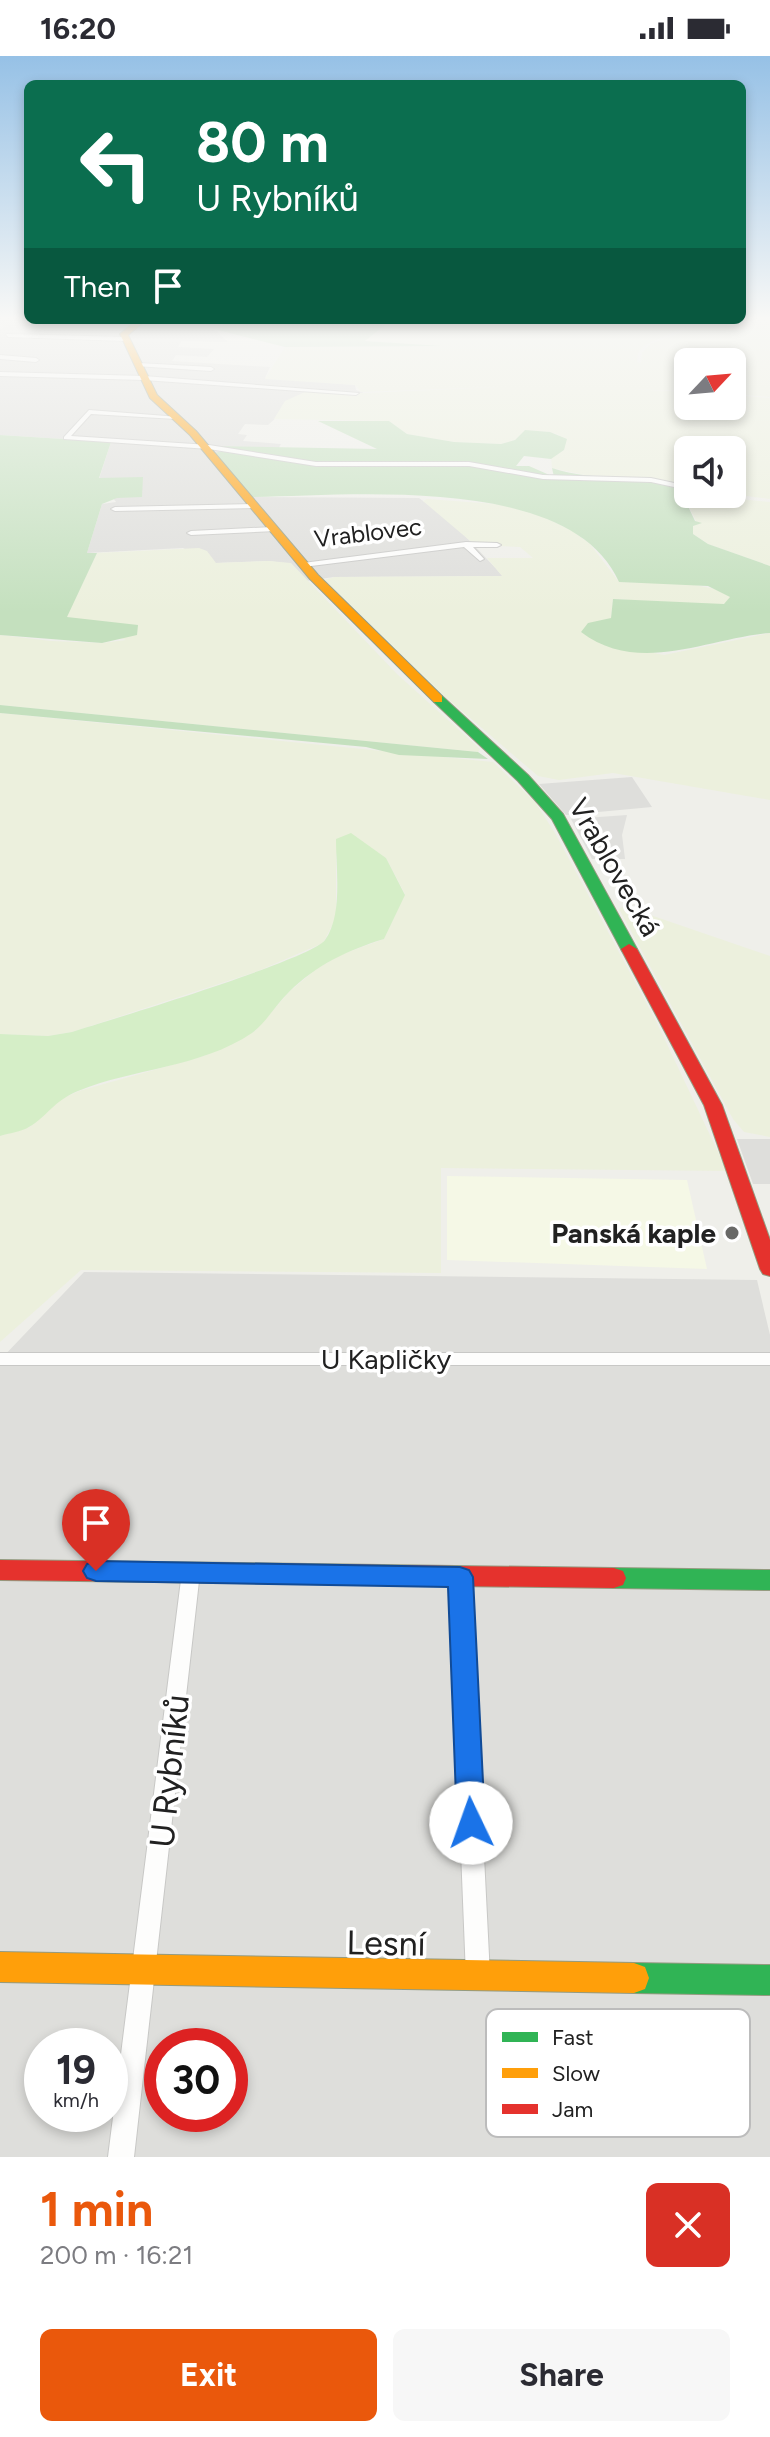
<!DOCTYPE html>
<html lang="en">
<head>
<meta charset="utf-8">
<style>
	:root { --surface:#fff; --page:#f7f7f7; --text:#2b2b33; --muted:#7c7c81; --accent:#ea580c }
	body { margin:0; font-family:Figtree,sans-serif; background:var(--page); color:var(--text); height:100vh; display:flex; flex-direction:column; font-size:30px; white-space:nowrap }
	* { box-sizing:border-box; margin:0 }
	p { font-size:26px; color:var(--muted) }
	.icon { flex:none; width:44px; height:44px; fill:none; stroke:currentColor; stroke-width:2; stroke-linecap:round; stroke-linejoin:round }
	.map { position:relative; height:2101px; overflow:hidden }
	.drawer { display:flex; flex-direction:column; background:var(--surface); flex:1 }
	.drawer>* { flex:none }
	.guide { position:absolute; left:24px; top:24px; width:722px; height:244px; border-radius:12px; box-shadow:0 4px 12px #0003; background:#0b6e4f; color:#fff; overflow:hidden }
	.needle { width:52px; rotate:64deg }
	.fabs { position:absolute; left:674px; top:292px; display:grid; gap:16px }
	.fabs a { display:grid; place-items:center; width:72px; height:72px; border-radius:12px; background:var(--surface); box-shadow:0 4px 12px #0003; font-size:40px }
	.speed { position:absolute; left:24px; top:1972px; display:flex; gap:16px; font-size:40px; font-weight:700; text-align:center }
	.speed>* { display:grid; place-content:center; width:104px; height:104px; border-radius:50%; background:var(--surface); box-shadow:0 4px 12px #0003; line-height:1 }
	.speed small { font-size:20px; font-weight:400 }
	.speed .limit { border:12px solid #d22; background:#fff; color:#111 }
	.pin { position:absolute; display:grid; place-items:center; width:68px; height:68px; color:#fff; margin:-82px -34px; border-radius:50% 50% 50% 0; rotate:-45deg; box-shadow:0 0 8px #0007 }
	.pin .icon { rotate:45deg }
	.me { position:absolute; width:88px; margin:-44px; rotate:357deg; stroke-linejoin:round; filter:drop-shadow(0 0 6px #0008) }
	.turn { display:flex; align-items:center; gap:28px; height:168px; padding:0 40px; font-size:36px }
	.turn .icon { width:104px; height:104px; stroke-width:2.5 }
	.turn b { display:block; font-size:56px; line-height:68px }
	.then { display:flex; align-items:center; height:76px; padding:0 40px; background:#0003; gap:16px; font-size:30px }
	.round { display:grid; place-items:center; flex:none; width:84px; height:84px; border-radius:12px; background:var(--page) }
	.summary { display:flex; align-items:center; justify-content:space-between; height:136px; padding:0 40px }
	h1 { font-size:48px; font-weight:700; line-height:60px; color:var(--accent) }
	.primary-button { display:flex; gap:16px; margin-top:auto; padding:16px 40px }
	.primary-button a { flex:1; height:92px; border-radius:12px; background:var(--accent); color:#fff; font-size:32px; font-weight:700; line-height:92px; text-align:center }
	.primary-button a+a { background:var(--page); color:var(--text) }
	.status { display:flex; justify-content:space-between; align-items:center; height:56px; padding:0 40px; background:var(--surface); direction:ltr }
	.status svg { height:22px; fill:currentColor }
	.map>svg:first-child { display:block }
	.residential { fill:#dededb; fill-rule:evenodd }
	.education { fill:#f5f8e6 }
	.farmland { fill:#ecf0dd }
	.grass { fill:#d5eec7 }
	.forest { fill:#c4e0be }
	.parking { fill:#e0e0dd }
	.lines { fill:none; stroke-linecap:round; stroke-linejoin:round }
	.street-casing { stroke:#c8c8c6; stroke-width:2 }
	.fast-casing { stroke:#949b80; stroke-width:2 }
	.slow-casing { stroke:#949b80; stroke-width:2 }
	.jam-casing { stroke:#949b80; stroke-width:2 }
	.street { fill:#fdfdfc; fill-rule:evenodd }
	.fast { fill:#30b455; fill-rule:evenodd }
	.slow { fill:#ff9f0a; fill-rule:evenodd }
	.jam { fill:#e5322d; fill-rule:evenodd }
	.route { fill:#1a73e8; stroke:#114b97; stroke-width:2 }
	.poi-dot { fill:#696967; stroke:#fff; stroke-width:3 }
	.labels { text-anchor:middle; stroke-width:7; stroke-linejoin:round; paint-order:stroke }
	.far-street-label { font-size:24px; fill:#212121; stroke:#fff }
	.street-label { font-size:28px; fill:#212121; stroke:#fff }
	.poi-label { font-size:28px; font-weight:bold; fill:#212121; stroke:#fff; text-anchor:end }
	.near-street-label { font-size:34px; fill:#212121; stroke:#fff }
	.key { fill:#fff; stroke:#bcbcbc; stroke-width:2 }
	.key-label { font-size:22px; fill:#212121 }
</style>
</head>
<body>
<div class="status"><b>16:20</b><svg viewBox="0 0 49 12"><path d="M0 12V9h3v3zM5 12V6h3v6zM10 12V3h3v9zM15 12V0h3v12zM26 1h20v11H26zM47 4h2v5h-2z"/></svg></div>
<div class="map">
<svg width="770" height="2101" viewBox="0 0 770 2101">
	<rect width="100%" height="100%" fill="#efefea"/>
	<path class="residential" d="M0,263L231,264L215,274L228,286L181,285L178,291L214,293L207,301L176,299L172,305L270,311L265,322L355,329L356,334L364,337L305,336L268,369L245,368L238,378L247,379L243,385L281,388L278,393L221,391L251,441L419,442L452,466L503,520L334,521L306,525L291,508L269,505L215,507L183,492L87,497L102,448L116,446L99,423L111,386L0,379V274L5,270L0,269Z
		M632,721L652,751L566,759L539,728Z
		M737,1083H770V1128H753Z
		M84,1216L757,1224L770,1279V2101H0V1304ZM42,1990H110V2058H42ZM162,1990H230V2058H162Z"/>
	<path class="education" d="M447,1120L687,1124L707,1213L447,1204Z"/>
	<path class="farmland" d="M770,263V341L732,338V306H688V335L626,333L688,336V350H732V339L770,342V443L731,438L732,394H688V430L648,423L585,419L552,412L551,402L564,394L559,379L550,376L525,374L515,384L501,388L454,386L407,378L389,365L274,363L285,345L305,336L364,337L498,331L361,336L355,329L265,323L285,291L441,290L364,285L385,268H484L481,264H699L645,289L638,297L637,306L641,307L642,297L650,288L678,278L699,266Z
		M688,435V438L770,446V510L708,488L693,478V470L697,467L684,441Z
		M427,443L509,449L537,458L571,474L590,488L619,526L690,528L725,535L731,541L725,548L708,549L613,543L611,562L581,576L612,589L664,599L770,577V744L613,717L559,724L538,720L442,638L325,524L334,521L502,520L487,502H533L520,491L475,489L423,445Z
		M199,492L207,495L216,507L269,505L291,507L397,618L480,693L478,696L0,649V579L51,585L102,587L126,584L66,561L97,497Z
		M0,657L493,706L535,746L555,777L657,967L727,1115L441,1112V1217L81,1214L0,1286V1080L30,1071L53,1047L79,1035L204,1000L255,975L289,936L315,914L340,899L384,883L405,838L386,802L364,787L336,798V862L323,887L258,915L72,976L48,980L0,978Z
		M624,850L770,900V1081L744,1076L733,1063L619,853Z"/>
	<path class="grass" d="M351,777L386,802L405,839L384,883C348,894 316,909 289,936C276,948 266,967 252,977C200,1012 134,1012 78,1035C52,1046 48,1060 29,1071C21,1076 9,1077 0,1080V978L48,980L72,976C109,964 310,904 325,884C343,859 336,813 336,783Z"/>
	<path class="forest" d="M231,264H481L484,269H385L365,285L442,290L285,291L214,273Z
		M318,365H389L407,378L454,386L501,388L515,384L525,374L550,376L567,383L564,394L551,403L524,400L516,410H529L554,421L552,412C595,427 644,416 688,430L684,442L695,465L702,467L693,470V478L708,488L770,510V577C708,582 639,620 581,576L588,567L611,562L613,543L724,548L730,541L708,530L619,526C571,417 350,440 252,441L215,397L226,394L210,390L377,393Z
		M0,379L111,386L99,422L143,421L142,441L117,442L102,448L87,497H97L67,561L138,569L137,579L102,587L0,579Z
		M0,649L478,696L488,703L399,699L366,691L0,657Z"/>
	<path class="parking" d="M627,759L622,779L625,803H592L571,763Z"/>
	<g class="lines">
		<defs>
			<path id="street" d="M6,278L126,281L129,283L126,285L8,281Z
				M0,299L36,302L39,304L36,306L0,303Z
				M138,307L211,311L214,313L211,315L136,310Z
				M0,316L144,320L359,337L356,339L144,324L0,320Z
				M89,354L179,361L176,363L91,358L71,380L209,389L316,406H469L543,419L651,422L688,430V434L651,426L543,423L469,410H316L209,393L64,383V381Z
				M254,448H257V452L115,455L111,453L115,451Z
				M273,471H276V475L191,479L187,477L191,475Z
				M466,486L497,487L501,489L497,491H473L484,503L480,505L464,491L303,511L299,509L303,507Z
				M0,1297H770V1309H0Z
				M191,1508L198,1510L200,1516L134,2101H108L182,1516L184,1510Z
				M460,1513L467,1515L470,1521L490,1920L486,1928L478,1932L470,1928L466,1920L450,1521L453,1515Z"/>
			<path id="fast" d="M434,640H442L528,719L563,758L637,893L635,896H623L621,893L552,763L518,725L434,646Z
				M614,1512L770,1514V1534L614,1532L605,1529L602,1522L605,1515Z
				M634,1907L770,1909V1939L634,1937L623,1933L619,1922L623,1911Z"/>
			<path id="slow" d="M137,264H146L128,279L157,339L196,375L318,519L442,640V646H434L310,523L190,379L150,342L120,278Z
				M0,1896L634,1907L645,1911L649,1922L645,1933L634,1937L0,1926Z"/>
			<path id="jam" d="M629,888L637,893L722,1049L770,1184V1220L763,1218L760,1213L704,1049L621,893Z
				M0,1504L614,1512L623,1515L626,1522L623,1529L614,1532L0,1524Z"/>
		</defs>
		<use href="#street" class="street-casing"/>
		<use href="#fast" class="fast-casing"/>
		<use href="#slow" class="slow-casing"/>
		<use href="#jam" class="jam-casing"/>
		<use href="#street" class="street"/>
		<use href="#fast" class="fast"/>
		<use href="#slow" class="slow"/>
		<use href="#jam" class="jam"/>
	</g>
	<linearGradient id="sky" x2="0" y2="1"><stop stop-color="#96c1e6"/><stop offset="0.47" stop-color="#f8f8f6"/><stop offset="1" stop-color="#f8f8f6" stop-opacity="0"/></linearGradient>
	<rect width="770" height="557" fill="url(#sky)"/>
	<path class="route" d="M96,1505L460,1511L469,1514L473,1521L485,1767L481,1777L471,1781L461,1777L457,1767L448,1531L96,1525L87,1522L83,1515L87,1508Z"/>
	<circle class="poi-dot" cx="732" cy="1177" r="8"/>
	<g class="labels">
		<g class="far-street-label">
			<text transform="translate(368 477) rotate(-7)" y="8">Vrablovec</text>
		</g>
		<g class="street-label">
			<text transform="translate(615 811) rotate(60)" y="10">Vrablovecká</text>
			<text x="386" y="1313">U Kapličky</text>
		</g>
		<g class="poi-label">
			<text x="716" y="1187">Panská kaple</text>
		</g>
		<g class="near-street-label">
			<text transform="translate(169 1715) rotate(-84)" y="12">U Rybníků</text>
			<text transform="translate(386 1887) rotate(1)" y="12">Lesní</text>
		</g>
	</g>
	<rect x="486" y="1953" width="264" height="128" rx="12" class="key"/>
	<rect x="502" y="1976" width="36" height="10" fill="#30b455"/>
	<rect x="502" y="2012" width="36" height="10" fill="#ff9f0a"/>
	<rect x="502" y="2048" width="36" height="10" fill="#e5322d"/>
	<g class="key-label">
		<text x="552" y="1989">Fast</text>
		<text x="552" y="2025">Slow</text>
		<text x="552" y="2061">Jam</text>
	</g>
</svg>
<div class="fabs">
<a><svg class="needle" viewBox="-14 -14 28 28"><path d="M0-13l5 13h-10z" fill="#e53935"/><path d="M0 13l5-13h-10z" fill="#7c7c81"/></svg></a>
<a><svg class="icon" aria-label="sound" viewBox="0 0 24 24"><path d="M4 9h4l5-4v14l-5-4H4zM17 9q2 3 0 6"/></svg></a>
</div>
<div class="speed"><div>19<small>km/h</small></div><div class="limit">30</div></div>
<div class="pin" style="left:96px;top:1515px;background:#d93025"><svg class="icon" aria-label="arrive" viewBox="0 0 24 24"><path d="M6 21V4h12l-3 4 3 4H6"/></svg></div>
<svg class="me" style="left:471px;top:1767px" viewBox="-20 -20 40 40"><circle r="19" fill="#fff"/><path d="M0-13L10 11 0 6-10 11z" fill="#1a73e8"/></svg>
<div class="guide">
<div class="turn"><svg class="icon" aria-label="left" viewBox="0 0 24 24"><path d="M17 20v-9H6M10 6l-5 5 5 5"/></svg><div><b>80 m</b>U Rybníků</div></div>
<div class="then">Then<svg class="icon" aria-label="arrive" viewBox="0 0 24 24"><path d="M6 21V4h12l-3 4 3 4H6"/></svg></div>
</div>
</div>
<section class="drawer">
<div class="summary"><div><h1>1 min</h1><p>200 m · 16:21</p></div><a class="round" style="background:#d93025;color:#fff"><svg class="icon" aria-label="close" viewBox="0 0 24 24"><path d="M6 6l12 12M18 6L6 18"/></svg></a></div>
<div class="primary-button"><a>Exit</a><a>Share</a></div>
</section>
</body>
</html>
